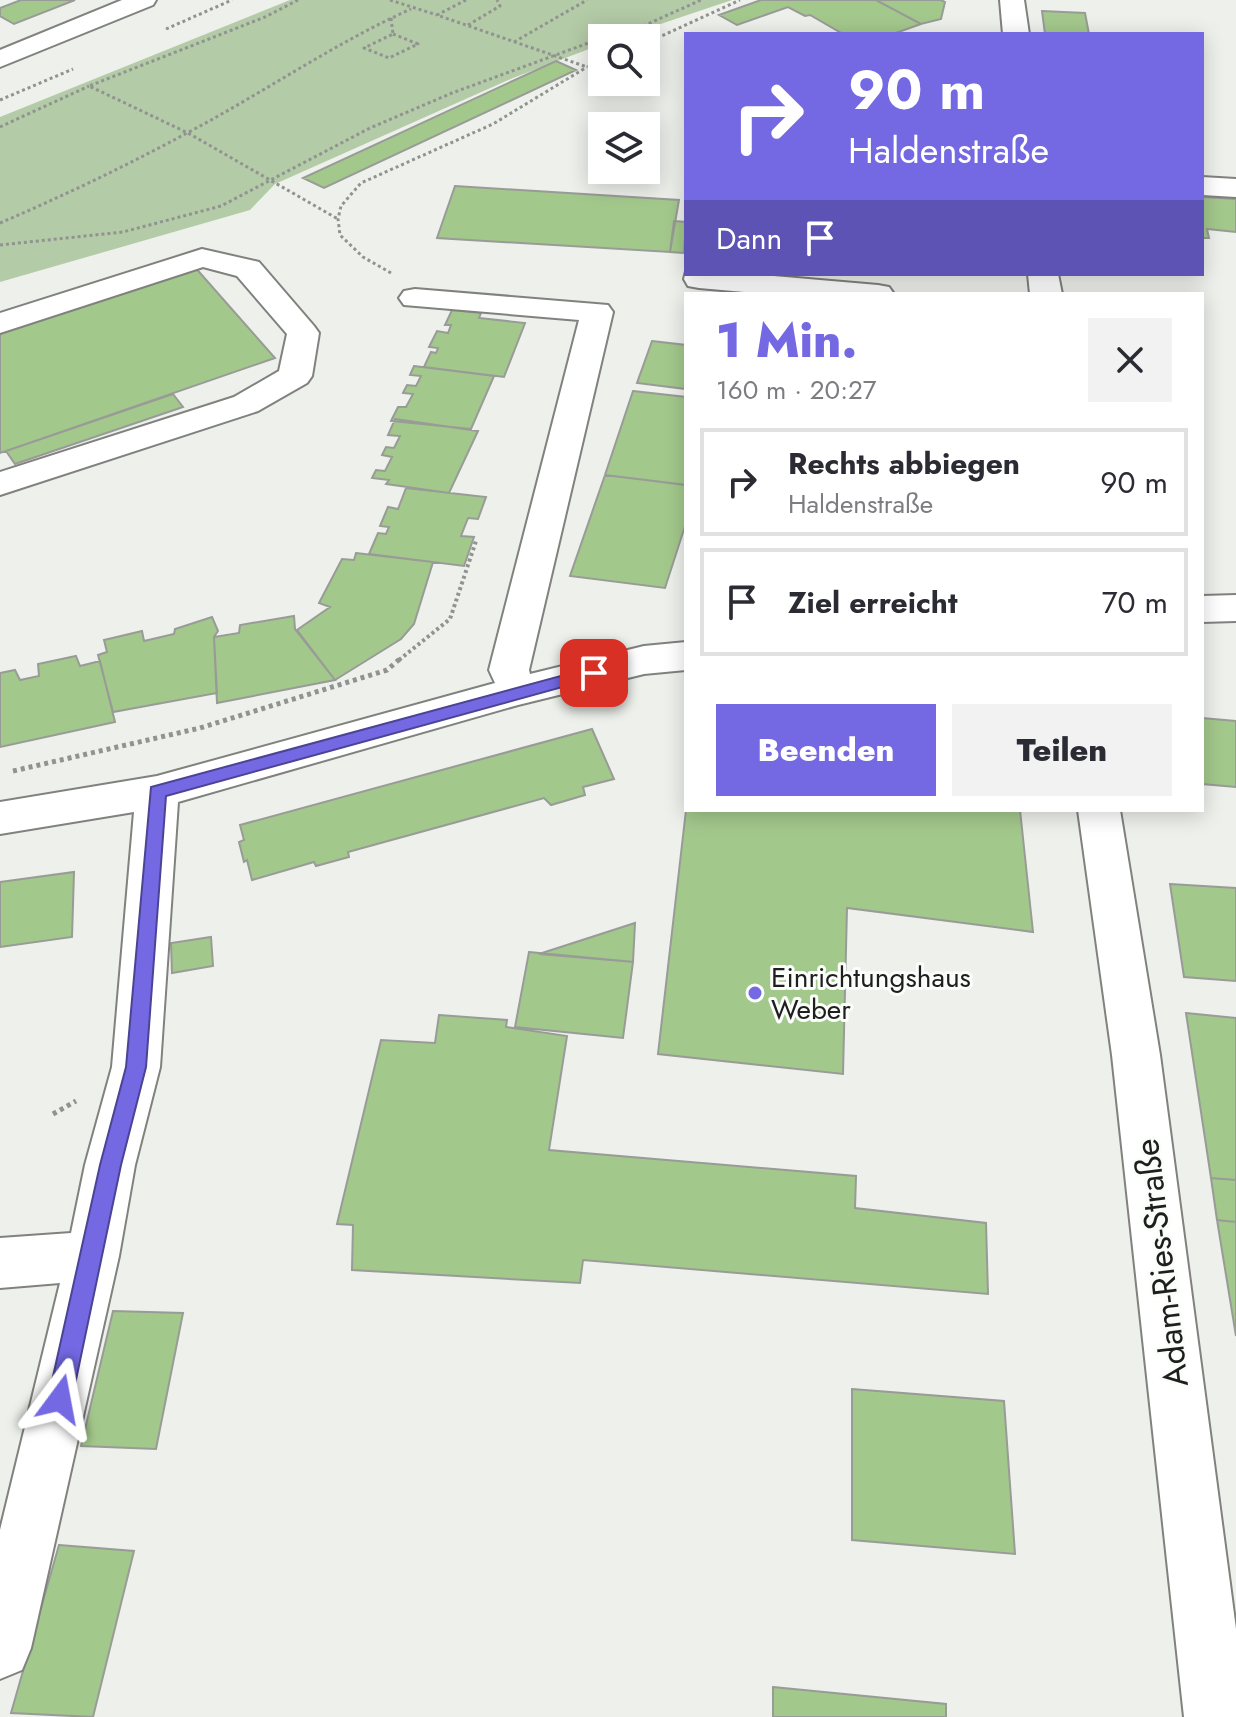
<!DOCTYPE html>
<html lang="de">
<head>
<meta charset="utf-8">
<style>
	:root { --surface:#fff; --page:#f2f2f3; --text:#2b2b33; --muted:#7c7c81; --line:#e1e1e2; --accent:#7468e3 }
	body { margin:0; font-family:Jost,sans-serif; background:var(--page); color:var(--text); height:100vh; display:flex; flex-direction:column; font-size:30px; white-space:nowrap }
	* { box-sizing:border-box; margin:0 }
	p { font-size:26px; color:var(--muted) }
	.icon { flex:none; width:44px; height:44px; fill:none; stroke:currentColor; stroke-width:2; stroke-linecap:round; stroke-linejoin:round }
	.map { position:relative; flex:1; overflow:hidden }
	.panel { position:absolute; left:684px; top:292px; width:520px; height:520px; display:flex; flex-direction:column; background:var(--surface); border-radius:0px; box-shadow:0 4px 20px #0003 }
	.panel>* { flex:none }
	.top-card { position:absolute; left:684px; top:32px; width:520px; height:244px; border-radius:0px; box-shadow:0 4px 20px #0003; background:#7468e3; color:#fff; overflow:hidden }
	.tools { position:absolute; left:588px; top:24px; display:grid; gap:16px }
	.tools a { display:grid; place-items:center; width:72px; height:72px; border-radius:0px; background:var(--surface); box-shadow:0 4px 20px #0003; font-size:40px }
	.pin { position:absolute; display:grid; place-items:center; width:68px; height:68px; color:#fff; margin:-34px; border-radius:16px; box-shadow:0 4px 12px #0006 }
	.me { position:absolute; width:88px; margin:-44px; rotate:13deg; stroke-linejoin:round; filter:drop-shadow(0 0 6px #0008) }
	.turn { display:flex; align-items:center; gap:28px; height:168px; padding:0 32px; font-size:36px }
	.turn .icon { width:104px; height:104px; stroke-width:2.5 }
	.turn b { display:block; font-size:56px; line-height:68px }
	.then { display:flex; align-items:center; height:76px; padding:0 32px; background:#0003; gap:16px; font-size:30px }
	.round { display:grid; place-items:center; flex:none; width:84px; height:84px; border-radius:0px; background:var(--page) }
	.overview { display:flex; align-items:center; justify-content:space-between; height:136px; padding:0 32px }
	h1 { font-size:48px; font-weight:800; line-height:60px; color:var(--accent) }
	.primary-button { display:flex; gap:16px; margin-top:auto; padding:16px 32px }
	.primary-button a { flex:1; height:92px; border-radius:0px; background:var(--accent); color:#fff; font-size:32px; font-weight:800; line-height:92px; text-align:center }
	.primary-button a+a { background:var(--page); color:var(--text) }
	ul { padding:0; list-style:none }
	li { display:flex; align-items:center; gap:24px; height:108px; margin:0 16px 12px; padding:0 16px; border:4px solid var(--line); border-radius:0px }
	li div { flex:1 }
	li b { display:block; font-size:30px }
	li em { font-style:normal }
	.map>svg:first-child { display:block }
	.green { fill:#b4cba7 }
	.building { fill:#a3c88c; stroke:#999b97; stroke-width:2 }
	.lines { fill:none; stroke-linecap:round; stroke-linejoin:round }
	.minor-casing { stroke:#80827e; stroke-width:4 }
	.major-casing { stroke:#80827e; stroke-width:4 }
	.path-far2 { stroke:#919390; stroke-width:3; stroke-dasharray:3 3; stroke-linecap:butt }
	.path-far1 { stroke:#919390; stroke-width:4; stroke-dasharray:3 3; stroke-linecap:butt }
	.path { stroke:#919390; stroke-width:5; stroke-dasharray:4 4; stroke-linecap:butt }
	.minor { fill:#fff; fill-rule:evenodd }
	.major { fill:#fff; fill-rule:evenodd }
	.route { fill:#7468e3; stroke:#4b4494; stroke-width:2 }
	.poi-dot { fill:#7468e3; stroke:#fafdf9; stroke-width:3 }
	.labels { text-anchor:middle; stroke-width:6; stroke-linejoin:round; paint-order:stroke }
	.poi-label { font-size:28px; fill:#1d1e1d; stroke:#fafdf9; text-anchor:start }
	.near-street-label { font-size:34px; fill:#1d1e1d; stroke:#fafdf9 }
</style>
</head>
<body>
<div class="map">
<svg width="1236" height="1717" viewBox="0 0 1236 1717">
	<rect width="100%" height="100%" fill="#edf0eb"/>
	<path class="green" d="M290,0H732L619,38H602V44L513,78L275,184L250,210L0,282V117Z"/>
	<path class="building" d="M21,0H75L14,24L0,16V8Z
		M761,0H876L921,24L893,34H843L810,15L805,16L788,7L737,25L719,15Z
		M876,0H941L945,2L941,19L921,24Z
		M1042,11L1085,13L1089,34H1045Z
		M556,61L576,70L324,188L303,178Z
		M455,186L679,200L670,252L437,238Z
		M1202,197L1236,199V232L1207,229L1209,238H1202Z
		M674,221L686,222L684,253L670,252Z
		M193,265L275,358L0,453V326Z
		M452,310L481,313L479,318L525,323L504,377L424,367L431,352L436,353L438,348L429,347L437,331L448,333L451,325H445Z
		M652,341L686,345V389L637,383Z
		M414,366L494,376L471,429L391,421L398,407H406L413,394L403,393L407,385L416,386L421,376L410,375Z
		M633,391L686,397V485L605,475Z
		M173,394L183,407L15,464L6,451Z
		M395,419L478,431L449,493L386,484L389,480L372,478L376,470L385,471L392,457L382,455L386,447L394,448L400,436L388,435Z
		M605,475L686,485V523L665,588L570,576Z
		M406,488L486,497L478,519L468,518L461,536L474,537L464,566L369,554L378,533L386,534L389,527L380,526L388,507L398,509Z
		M356,553L433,562L414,624L401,639L335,680L297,630L330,607L319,603L342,559L354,560Z
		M294,616L295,629L335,680L217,703L214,637L239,633L240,625Z
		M212,617L218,631L214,637L217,693L113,712L98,655L107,652L104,640L142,631L144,641L174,634L175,629Z
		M76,656L80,666L100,661L115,722L0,747V673L15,670L20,680L39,676L38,664Z
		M1202,718L1236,721V787L1202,784Z
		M592,729L614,779L583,787L585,795L551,805L544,798L348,852L349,857L316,866L314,862L252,880L247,860L244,862L239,842L244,840L240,825Z
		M686,810H1020L1033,932L847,908L843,1074L658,1054Z
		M74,872L72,937L0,947V882Z
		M1170,884L1236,888V981L1184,977Z
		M635,923L633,962L539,954Z
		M211,937L213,966L172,973L171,943Z
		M529,952L633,962L623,1038L515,1027Z
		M1186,1013L1236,1018V1180L1211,1178Z
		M439,1015L507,1020L506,1027L567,1036L549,1150L856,1176L855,1208L986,1223L988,1294L583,1260L580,1283L352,1270L353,1225L337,1224L381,1040L435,1043Z
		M1211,1178L1236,1180V1222L1217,1220Z
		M1217,1220L1236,1222V1336Z
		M113,1311L183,1313L156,1449L81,1446Z
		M852,1389L1004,1401L1015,1554L852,1540Z
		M59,1545L134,1551L93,1717L11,1713Z
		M773,1687L946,1704V1717H773Z"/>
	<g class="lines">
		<defs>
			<path id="minor" d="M122,0H156L153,5L0,67V50Z
				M1000,0H1024L1029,34H1003Z
				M1202,177L1236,179V197L1202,195Z
				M202,249L259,262L314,326L319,333L312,376L307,383L258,411L0,495V472L234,397L279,371L287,334L237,276L203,267L0,333V313Z
				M686,271V274H750L878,285L889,287L894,294H767L699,288L688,286L684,279Z
				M1028,274H1058L1062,294H1030Z
				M415,289L608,305L613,312L529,670L530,674L644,646L686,642V670L644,674L518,705L178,802L160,1067L135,1165L119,1256L31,1648L22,1670L0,1679V1530L60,1283L0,1288V1238L71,1233L85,1165L112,1067L134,812L0,834V802L157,776L495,683L489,670L579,320L404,305L399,298L404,291Z"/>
			<path id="major" d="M1236,595V621L1202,622V596Z
				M1078,810H1120L1160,1055L1236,1629V1717H1184L1112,1055Z"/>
		</defs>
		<use href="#minor" class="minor-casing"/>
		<use href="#major" class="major-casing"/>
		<path class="path-far2" d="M298,0L265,17L89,86L188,133L338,219
			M390,0L437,15
			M466,0L437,15L587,67L602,61
			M391,18L393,34
			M468,25L500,6L497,0
			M166,29L232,0
			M393,34L418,44L389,58L364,48Z
			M603,38L641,27L701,0
			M514,42L587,0
			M646,43L740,0
			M0,100L73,69
			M0,127L89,86
			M0,223C63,196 126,166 187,133C263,93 333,44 411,9
			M0,245L123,232L221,206L370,128L452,93L602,38
			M391,273L363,257L340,235L338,219L341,206L361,183L493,124L587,67"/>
		<path class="path-far1" d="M399,660L450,619L476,541"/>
		<path class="path" d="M13,771L200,728L387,670L401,658
			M53,1114L76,1101"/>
		<use href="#minor" class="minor"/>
		<use href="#major" class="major"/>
	</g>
	<path class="route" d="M594,667L599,669L602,673L599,677L166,796L146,1067L121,1165L72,1399L68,1408L60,1411L52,1408L48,1399L100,1165L126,1067L151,787Z"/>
	<circle class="poi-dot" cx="755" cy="993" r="8"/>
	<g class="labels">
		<g class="poi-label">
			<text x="771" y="987">Einrichtungshaus<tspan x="771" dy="32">Weber</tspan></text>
		</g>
		<g class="near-street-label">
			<text transform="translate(1161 1263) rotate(-97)" y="12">Adam-Ries-Straße</text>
		</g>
	</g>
</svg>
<div class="tools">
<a><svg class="icon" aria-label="search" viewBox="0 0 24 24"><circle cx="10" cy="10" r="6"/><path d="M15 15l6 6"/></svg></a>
<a><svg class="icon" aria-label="layers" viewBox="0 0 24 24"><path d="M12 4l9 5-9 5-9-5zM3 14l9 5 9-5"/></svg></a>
</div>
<div class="pin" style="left:594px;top:673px;background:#d93025"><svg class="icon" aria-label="arrive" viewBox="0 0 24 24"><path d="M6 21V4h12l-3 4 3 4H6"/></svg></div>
<svg class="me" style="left:60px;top:1399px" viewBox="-20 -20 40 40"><path d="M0-17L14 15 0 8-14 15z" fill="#7468e3" stroke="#fff" stroke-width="4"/></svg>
<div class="top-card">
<div class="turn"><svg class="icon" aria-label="right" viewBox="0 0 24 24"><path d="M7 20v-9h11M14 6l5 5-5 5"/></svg><div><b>90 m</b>Haldenstraße</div></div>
<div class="then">Dann<svg class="icon" aria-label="arrive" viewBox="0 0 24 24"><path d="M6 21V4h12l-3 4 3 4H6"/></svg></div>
</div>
<section class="panel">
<div class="overview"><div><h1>1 Min.</h1><p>160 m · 20:27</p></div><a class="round"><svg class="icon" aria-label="close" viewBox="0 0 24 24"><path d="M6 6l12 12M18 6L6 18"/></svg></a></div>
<ul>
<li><svg class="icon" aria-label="right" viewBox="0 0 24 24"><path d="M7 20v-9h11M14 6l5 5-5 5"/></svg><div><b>Rechts abbiegen</b><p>Haldenstraße</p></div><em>90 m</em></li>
<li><svg class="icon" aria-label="arrive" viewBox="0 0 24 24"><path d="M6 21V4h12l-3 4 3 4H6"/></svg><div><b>Ziel erreicht</b></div><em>70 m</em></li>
</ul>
<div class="primary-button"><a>Beenden</a><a>Teilen</a></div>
</section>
</div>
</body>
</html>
